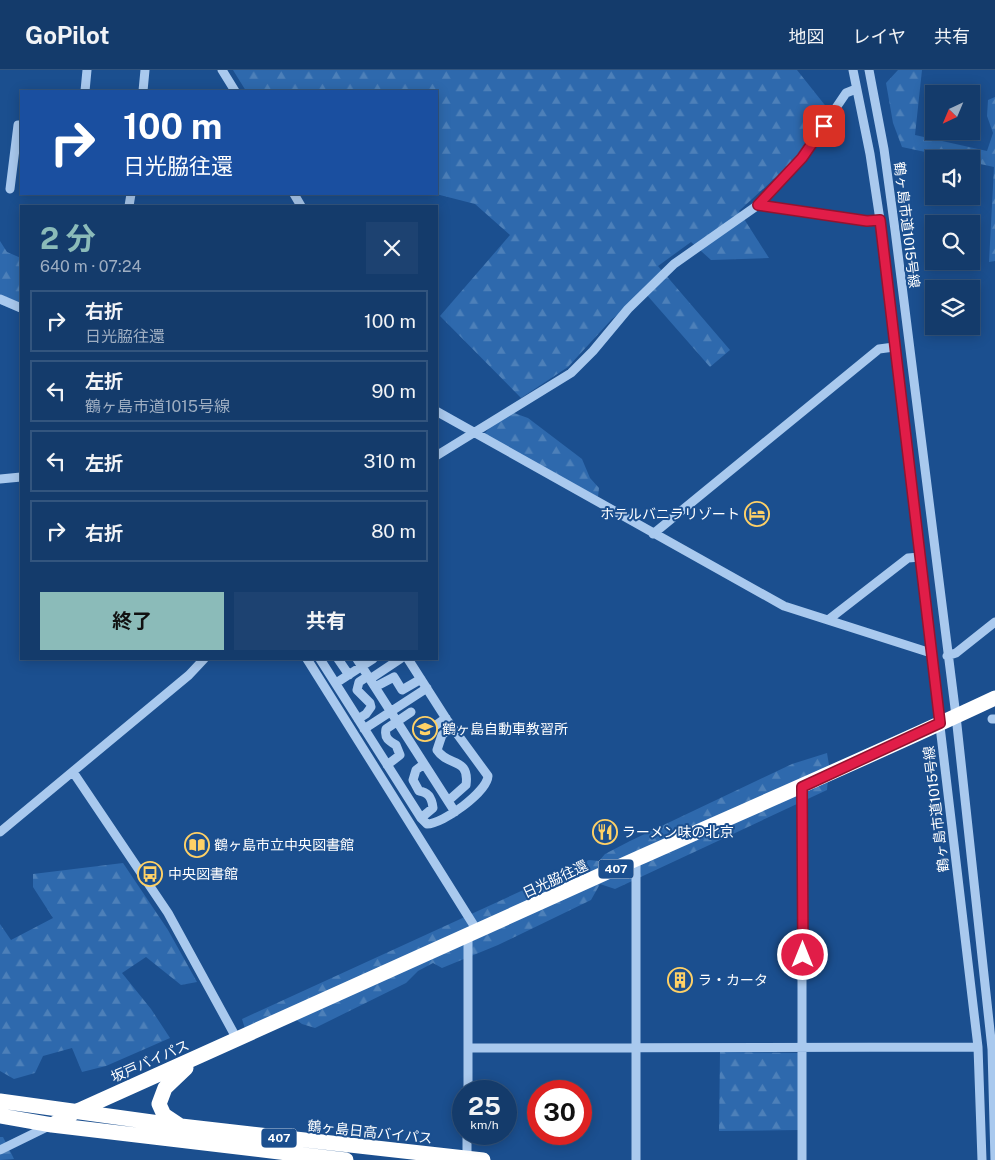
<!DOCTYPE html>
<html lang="ja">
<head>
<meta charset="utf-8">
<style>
	:root { --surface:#143b6b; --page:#1d4271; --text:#f1f3f6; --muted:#9dadc1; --line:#33557e; --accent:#8bbbb9 }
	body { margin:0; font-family:"Public Sans","Noto Sans JP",sans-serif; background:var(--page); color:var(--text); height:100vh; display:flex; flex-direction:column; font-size:19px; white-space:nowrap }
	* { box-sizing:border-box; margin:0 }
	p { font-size:16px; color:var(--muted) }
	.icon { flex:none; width:28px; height:28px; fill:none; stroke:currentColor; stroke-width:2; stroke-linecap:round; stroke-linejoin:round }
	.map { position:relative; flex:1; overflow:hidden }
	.sheet { position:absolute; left:20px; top:135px; width:418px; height:455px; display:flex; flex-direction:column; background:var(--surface); border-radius:0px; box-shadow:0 2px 12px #0003,0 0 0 1px var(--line) }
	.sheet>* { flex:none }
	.guide { position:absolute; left:20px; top:20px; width:418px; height:105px; border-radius:0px; box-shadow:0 2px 12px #0003,0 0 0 1px var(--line); background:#1a4fa0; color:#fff; overflow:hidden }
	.needle { width:32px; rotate:224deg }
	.controls { position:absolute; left:925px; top:15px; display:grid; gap:10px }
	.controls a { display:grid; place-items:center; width:55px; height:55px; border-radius:0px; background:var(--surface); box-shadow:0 2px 12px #0003,0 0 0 1px var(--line); font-size:25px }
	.speed { position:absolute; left:452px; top:1010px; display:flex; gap:10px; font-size:25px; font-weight:700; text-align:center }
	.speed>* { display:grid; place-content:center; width:65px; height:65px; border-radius:50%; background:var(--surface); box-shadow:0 2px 12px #0003,0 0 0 1px var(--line); line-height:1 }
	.speed small { font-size:12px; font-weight:400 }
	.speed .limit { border:8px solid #d22; background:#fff; color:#111 }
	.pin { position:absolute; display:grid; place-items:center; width:42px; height:42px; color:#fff; margin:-21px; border-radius:10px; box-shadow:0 2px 8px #0006 }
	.me { position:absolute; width:55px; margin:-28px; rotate:0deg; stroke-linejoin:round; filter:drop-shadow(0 0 4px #0008) }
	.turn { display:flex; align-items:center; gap:18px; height:105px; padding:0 20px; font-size:22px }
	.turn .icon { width:65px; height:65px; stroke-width:2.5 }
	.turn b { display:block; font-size:35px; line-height:42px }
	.round { display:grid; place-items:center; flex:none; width:52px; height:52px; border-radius:0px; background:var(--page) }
	.head { display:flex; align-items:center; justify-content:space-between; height:85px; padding:0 20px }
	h1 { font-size:30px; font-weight:700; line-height:38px; color:var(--accent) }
	.primary-button { display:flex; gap:10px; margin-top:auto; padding:10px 20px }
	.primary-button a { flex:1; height:58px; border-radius:0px; background:var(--accent); color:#111; font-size:20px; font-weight:700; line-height:58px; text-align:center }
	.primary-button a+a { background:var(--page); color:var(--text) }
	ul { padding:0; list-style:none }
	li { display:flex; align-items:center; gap:15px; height:62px; margin:0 10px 8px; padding:0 10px; border:2px solid var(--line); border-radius:0px }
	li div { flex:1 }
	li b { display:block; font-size:19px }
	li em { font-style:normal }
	header { display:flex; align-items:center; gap:30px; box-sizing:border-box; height:70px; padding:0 25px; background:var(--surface); border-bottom:1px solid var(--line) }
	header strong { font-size:24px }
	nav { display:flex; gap:28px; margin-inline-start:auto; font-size:18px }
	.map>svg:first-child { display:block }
	.forest { fill:url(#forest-firs) }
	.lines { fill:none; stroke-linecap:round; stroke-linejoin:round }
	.minor { stroke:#a9c9ee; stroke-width:9 }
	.highway { stroke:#fff; stroke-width:15 }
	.route-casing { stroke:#92132f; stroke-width:12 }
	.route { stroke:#e11d48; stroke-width:9 }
	.labels { text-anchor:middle; stroke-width:4; stroke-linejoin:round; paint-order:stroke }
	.shield { fill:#1b4f8f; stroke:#bbcadd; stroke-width:1 }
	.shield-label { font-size:12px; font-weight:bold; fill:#fff }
	.street-label { font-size:14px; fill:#fff; stroke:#1b4f8f }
	.poi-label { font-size:14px; fill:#fff; stroke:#1b4f8f; text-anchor:start }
</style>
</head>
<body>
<header>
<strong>GoPilot</strong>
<nav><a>地図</a><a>レイヤ</a><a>共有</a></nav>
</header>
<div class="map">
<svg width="995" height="1090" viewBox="0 0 995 1090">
	<defs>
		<pattern id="forest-firs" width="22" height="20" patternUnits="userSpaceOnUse" patternTransform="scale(1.25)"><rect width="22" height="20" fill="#2e69ad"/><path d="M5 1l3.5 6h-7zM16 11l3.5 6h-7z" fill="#4d80b9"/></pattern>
	</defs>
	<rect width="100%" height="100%" fill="#1b4f8f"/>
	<path class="forest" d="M233,0H797L828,39L799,86L739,141L769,188L711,190L691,172L658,196L730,280L710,297L646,224L612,249L568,297L521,328L440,246L510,165L475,134L436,124V21H246Z
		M898,0H922L915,65L987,81L993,63L987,46L988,30L995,27V191L989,192L994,97L971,92V89H958L902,77L893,53L886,13Z
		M0,171L7,182L21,188V243L0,234Z
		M511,342L528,348L582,389L590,408L599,418L598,427L484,364L497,350Z
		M827,683L829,695L827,720L615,819L600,814L591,830L498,875L442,898L433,893L418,901L406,913L315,958L302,954L288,944L246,962L242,949L589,790L599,791L605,784L630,771L792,694Z
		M123,793L168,860L197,912L181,915L146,887L122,903L151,939L170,968L106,996L82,1002L72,978L43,986L35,1003L14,1009L0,1001V854L11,870L53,848L33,817V804Z
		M720,982L799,983V1060L719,1061Z
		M0,1067H3L14,1089L0,1090Z"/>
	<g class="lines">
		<path class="minor" d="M222,0L235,21
			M853,0L870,84L880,150L978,977L982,1090
			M869,0L884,79L895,160L956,646L992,979L995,1090
			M85,21L87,0
			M143,21L145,0
			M10,119L18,55H21
			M294,124L301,136
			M758,135L867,151L880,150
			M129,136L131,124
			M0,229L21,238
			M436,341L784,536L931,583
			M436,386L571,303L593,281L628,239L674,194L758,135L802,88L846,23L856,19
			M0,409L21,407
			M653,464L879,279L894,277
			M828,550L908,488L920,487
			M947,586L956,583L995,552
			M307,589L478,862
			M320,589L421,748L427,754C443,754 487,722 488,706L447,650L408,589
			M338,589L349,605
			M357,589L455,742
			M370,609L400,589
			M336,613L373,589
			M375,617L394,607L402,620L421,609
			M358,649L366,644L371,637L370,633L357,620L359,612L368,606
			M992,649H995
			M424,655L428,661L446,648
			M364,659L427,618
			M387,695L400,685L396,675C389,671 384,668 386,659L411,642
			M73,702L168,843L238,971
			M448,731L466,715C470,687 448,697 437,680L442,665L452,657
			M421,748L433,738C432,729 429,722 419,721L413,710L416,700L424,694
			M0,762L189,605L204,589
			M636,790V1090
			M468,866V1021
			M469,978L978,977
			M0,1080L49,1056
			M467,1089V1064
			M802,1090V717"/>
		<path class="highway" d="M0,1031L181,1056L483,1090
			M0,1046L52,1055L346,1090
			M52,1055L75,1042C262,959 448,874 634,790C755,736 876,684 995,628
			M179,1055L164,1045L159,1034L165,1018L186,998"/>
	</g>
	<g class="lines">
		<defs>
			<path id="route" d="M803,885L802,717L940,653L880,150L867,151L758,135L802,88L824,56"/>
		</defs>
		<use href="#route" class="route-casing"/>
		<use href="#route" class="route"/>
	</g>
	<defs>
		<symbol id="hotel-ring" viewBox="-11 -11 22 22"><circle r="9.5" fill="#1b4f8f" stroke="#ffd166" stroke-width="1.5"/><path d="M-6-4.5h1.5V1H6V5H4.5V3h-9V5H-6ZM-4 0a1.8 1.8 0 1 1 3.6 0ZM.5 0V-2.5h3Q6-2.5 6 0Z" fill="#ffd166"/></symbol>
		<symbol id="school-ring" viewBox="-11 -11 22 22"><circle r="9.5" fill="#1b4f8f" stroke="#ffd166" stroke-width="1.5"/><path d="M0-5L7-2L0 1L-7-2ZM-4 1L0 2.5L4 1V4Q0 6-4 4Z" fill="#ffd166"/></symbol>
		<symbol id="restaurant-ring" viewBox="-11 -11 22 22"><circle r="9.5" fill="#1b4f8f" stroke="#ffd166" stroke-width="1.5"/><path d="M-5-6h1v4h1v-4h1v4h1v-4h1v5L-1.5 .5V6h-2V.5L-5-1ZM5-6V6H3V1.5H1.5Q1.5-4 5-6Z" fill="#ffd166"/></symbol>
		<symbol id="library-ring" viewBox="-11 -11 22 22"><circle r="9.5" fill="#1b4f8f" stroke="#ffd166" stroke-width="1.5"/><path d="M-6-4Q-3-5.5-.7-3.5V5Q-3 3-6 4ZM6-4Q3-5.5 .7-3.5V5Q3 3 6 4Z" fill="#ffd166"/></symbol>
		<symbol id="bus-ring" viewBox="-11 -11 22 22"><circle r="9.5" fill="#1b4f8f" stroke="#ffd166" stroke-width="1.5"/><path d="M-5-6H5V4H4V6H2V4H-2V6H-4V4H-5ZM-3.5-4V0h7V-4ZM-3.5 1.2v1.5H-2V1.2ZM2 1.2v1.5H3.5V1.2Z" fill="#ffd166"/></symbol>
		<symbol id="building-ring" viewBox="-11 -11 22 22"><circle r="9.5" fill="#1b4f8f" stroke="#ffd166" stroke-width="1.5"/><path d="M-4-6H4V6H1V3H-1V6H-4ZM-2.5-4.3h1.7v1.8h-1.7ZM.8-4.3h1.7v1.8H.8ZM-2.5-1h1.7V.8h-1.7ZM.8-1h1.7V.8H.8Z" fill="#ffd166"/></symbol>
	</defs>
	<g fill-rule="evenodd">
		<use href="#hotel-ring" x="743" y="430" width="28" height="28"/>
		<use href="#school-ring" x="411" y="645" width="28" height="28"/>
		<use href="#restaurant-ring" x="591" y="748" width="28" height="28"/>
		<use href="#library-ring" x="183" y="761" width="28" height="28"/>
		<use href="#bus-ring" x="136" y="790" width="28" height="28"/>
		<use href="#building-ring" x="666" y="896" width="28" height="28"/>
	</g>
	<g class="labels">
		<g class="shield">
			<rect x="598.5" y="789.5" width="35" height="19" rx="4"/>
			<rect x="261.5" y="1058.5" width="35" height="19" rx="4"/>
		</g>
		<g class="shield-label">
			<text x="616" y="803">407</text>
			<text x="279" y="1072">407</text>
		</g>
		<g class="street-label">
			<text transform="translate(907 155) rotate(83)" y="5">鶴ヶ島市道1015号線</text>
			<text transform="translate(936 739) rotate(-97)" y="5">鶴ヶ島市道1015号線</text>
			<text transform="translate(555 809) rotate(-25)" y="5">日光脇往還</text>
			<text transform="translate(150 991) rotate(-24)" y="5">坂戸バイパス</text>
			<text transform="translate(370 1062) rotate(6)" y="5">鶴ヶ島日高バイパス</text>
		</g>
		<g class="poi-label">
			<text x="740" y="449" text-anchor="end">ホテルバニラリゾート</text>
			<text x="442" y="664">鶴ヶ島自動車教習所</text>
			<text x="622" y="767">ラーメン味の北京</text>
			<text x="214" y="780">鶴ヶ島市立中央図書館</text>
			<text x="168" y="809">中央図書館</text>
			<text x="698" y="915">ラ・カータ</text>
		</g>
	</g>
</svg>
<div class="controls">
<a><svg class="needle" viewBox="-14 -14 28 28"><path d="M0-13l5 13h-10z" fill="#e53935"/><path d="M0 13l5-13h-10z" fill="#9dadc1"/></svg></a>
<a><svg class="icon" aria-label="sound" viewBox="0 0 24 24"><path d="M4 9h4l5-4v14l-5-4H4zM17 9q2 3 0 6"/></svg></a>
<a><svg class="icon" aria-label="search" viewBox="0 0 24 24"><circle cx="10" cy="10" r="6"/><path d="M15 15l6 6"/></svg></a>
<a><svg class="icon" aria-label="layers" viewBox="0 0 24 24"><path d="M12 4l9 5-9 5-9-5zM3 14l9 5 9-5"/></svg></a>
</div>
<div class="speed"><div>25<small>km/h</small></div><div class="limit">30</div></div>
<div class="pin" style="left:824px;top:56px;background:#d93025"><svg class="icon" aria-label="arrive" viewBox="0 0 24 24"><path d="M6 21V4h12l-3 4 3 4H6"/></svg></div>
<svg class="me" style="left:803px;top:885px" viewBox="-20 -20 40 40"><circle r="17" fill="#e11d48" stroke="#fff" stroke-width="3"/><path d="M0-11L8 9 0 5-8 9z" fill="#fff"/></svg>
<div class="guide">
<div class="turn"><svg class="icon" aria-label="right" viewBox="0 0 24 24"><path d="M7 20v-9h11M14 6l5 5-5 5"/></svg><div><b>100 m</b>日光脇往還</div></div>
</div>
<section class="sheet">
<div class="head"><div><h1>2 分</h1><p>640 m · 07:24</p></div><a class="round"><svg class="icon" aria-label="close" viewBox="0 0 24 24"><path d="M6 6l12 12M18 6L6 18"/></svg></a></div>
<ul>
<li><svg class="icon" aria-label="right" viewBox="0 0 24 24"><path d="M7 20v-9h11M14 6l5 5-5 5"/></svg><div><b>右折</b><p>日光脇往還</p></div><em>100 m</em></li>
<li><svg class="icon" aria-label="left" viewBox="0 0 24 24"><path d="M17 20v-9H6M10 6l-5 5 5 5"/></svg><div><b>左折</b><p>鶴ヶ島市道1015号線</p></div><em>90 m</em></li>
<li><svg class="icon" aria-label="left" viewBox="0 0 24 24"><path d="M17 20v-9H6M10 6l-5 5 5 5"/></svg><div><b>左折</b></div><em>310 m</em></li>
<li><svg class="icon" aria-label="right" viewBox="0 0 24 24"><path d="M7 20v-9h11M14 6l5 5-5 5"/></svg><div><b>右折</b></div><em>80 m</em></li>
</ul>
<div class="primary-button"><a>終了</a><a>共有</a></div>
</section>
</div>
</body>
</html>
